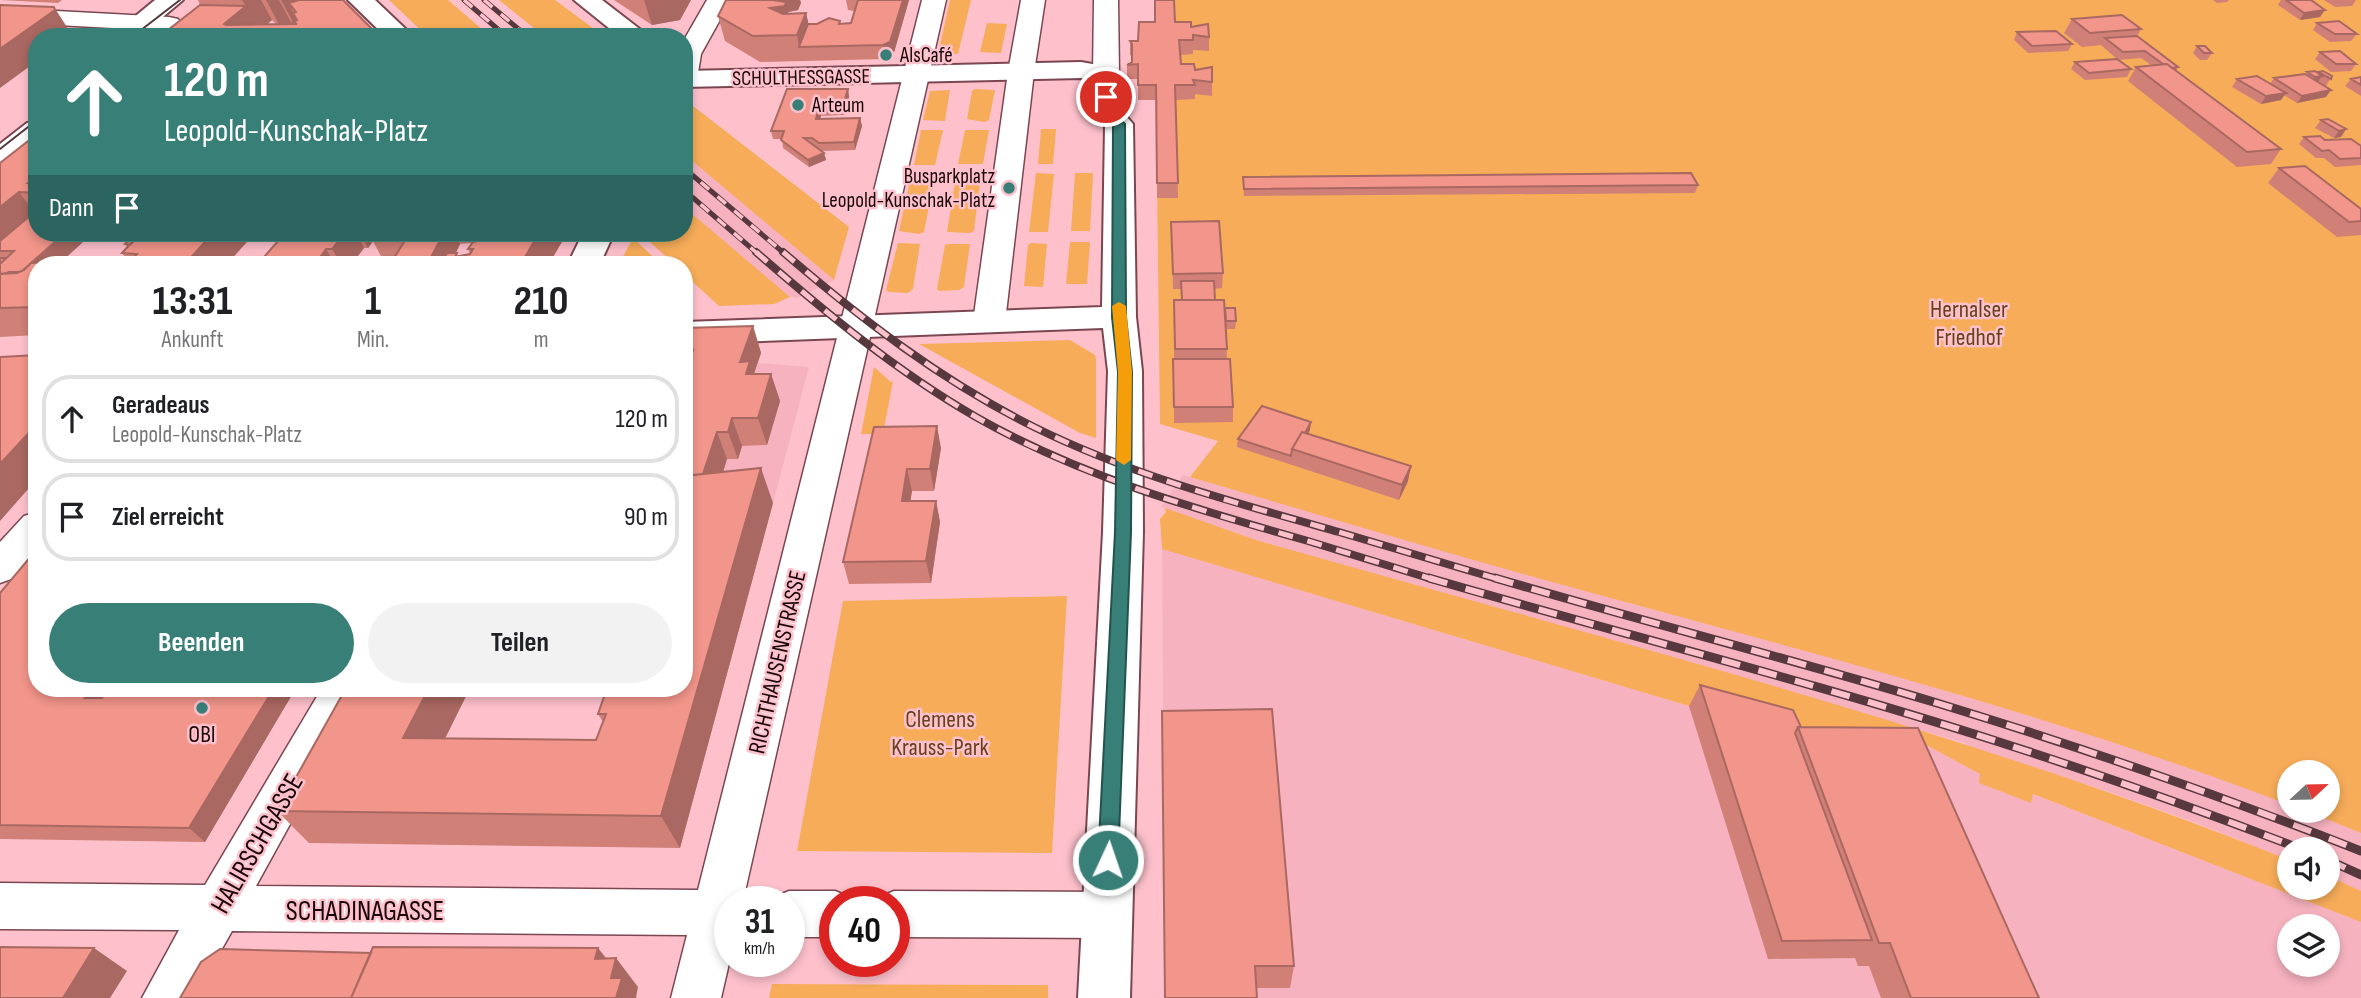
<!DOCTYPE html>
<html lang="de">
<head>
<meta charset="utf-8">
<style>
	:root { --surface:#fff; --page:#f2f2f2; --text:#202124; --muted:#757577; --line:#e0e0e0; --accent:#387f78 }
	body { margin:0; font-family:"Sofia Sans Condensed",sans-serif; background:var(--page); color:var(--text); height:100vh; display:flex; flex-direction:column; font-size:26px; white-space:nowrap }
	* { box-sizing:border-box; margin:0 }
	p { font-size:23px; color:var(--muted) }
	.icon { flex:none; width:38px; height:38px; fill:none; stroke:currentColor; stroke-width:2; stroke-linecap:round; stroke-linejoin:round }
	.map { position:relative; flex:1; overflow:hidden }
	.side { position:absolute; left:28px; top:256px; width:665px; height:441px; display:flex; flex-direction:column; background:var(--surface); border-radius:28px; box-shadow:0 4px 10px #0003 }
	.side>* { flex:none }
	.guide { position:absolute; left:28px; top:28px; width:665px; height:214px; border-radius:28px; box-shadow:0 4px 10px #0003; background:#387f78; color:#fff; overflow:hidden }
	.needle { width:46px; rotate:68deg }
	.fabs { position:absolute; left:2277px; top:760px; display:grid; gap:14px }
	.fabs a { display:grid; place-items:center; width:63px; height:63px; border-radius:50%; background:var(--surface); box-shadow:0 4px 10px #0003; font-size:35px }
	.speed { position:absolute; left:714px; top:886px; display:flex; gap:14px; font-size:35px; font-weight:700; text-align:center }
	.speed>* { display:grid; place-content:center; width:91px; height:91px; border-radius:50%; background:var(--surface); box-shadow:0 4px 10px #0003; line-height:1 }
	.speed small { font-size:18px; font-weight:400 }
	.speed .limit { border:10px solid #d22; background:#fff; color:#111 }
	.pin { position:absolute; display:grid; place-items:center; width:60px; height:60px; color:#fff; margin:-30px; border:4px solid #fff; border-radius:50%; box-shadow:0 2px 7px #0007 }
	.me { position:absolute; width:77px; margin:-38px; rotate:3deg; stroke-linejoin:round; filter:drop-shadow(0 0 5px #0008) }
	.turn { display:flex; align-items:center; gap:24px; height:147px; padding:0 21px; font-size:32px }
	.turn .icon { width:91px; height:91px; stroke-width:2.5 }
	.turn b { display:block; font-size:49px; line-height:60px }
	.then { display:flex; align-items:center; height:66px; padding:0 21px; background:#0003; gap:14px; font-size:26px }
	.eta { display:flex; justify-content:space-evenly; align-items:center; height:119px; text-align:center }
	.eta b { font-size:42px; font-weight:700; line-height:49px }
	.action { display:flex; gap:14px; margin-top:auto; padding:14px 21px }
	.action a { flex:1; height:80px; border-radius:42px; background:var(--accent); color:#fff; font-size:28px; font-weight:700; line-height:80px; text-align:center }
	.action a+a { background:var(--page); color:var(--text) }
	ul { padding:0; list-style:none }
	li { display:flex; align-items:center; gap:21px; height:88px; margin:0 14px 10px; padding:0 7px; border:4px solid var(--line); border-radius:28px }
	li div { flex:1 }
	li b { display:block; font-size:26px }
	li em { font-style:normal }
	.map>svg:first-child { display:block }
	.built { fill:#f6b2bf; fill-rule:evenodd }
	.green { fill:#f6ac59 }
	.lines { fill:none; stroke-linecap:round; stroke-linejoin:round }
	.street-casing { stroke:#7a4751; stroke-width:3 }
	.secondary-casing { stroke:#7a4751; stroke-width:4 }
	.street { fill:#fff; fill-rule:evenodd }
	.secondary { fill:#fff; fill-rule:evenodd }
	.tram { stroke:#56383e; stroke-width:2 }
	.rail-far2-casing { stroke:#56383e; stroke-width:5 }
	.rail-far1-casing { stroke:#56383e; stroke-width:8 }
	.rail-casing { stroke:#56383e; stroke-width:9 }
	.rail-far2 { stroke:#fec1cc; stroke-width:3.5; stroke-dasharray:11; stroke-linecap:butt }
	.rail-far1 { stroke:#fec1cc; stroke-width:5; stroke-dasharray:15; stroke-linecap:butt }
	.rail { stroke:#fec1cc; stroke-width:6; stroke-dasharray:19; stroke-linecap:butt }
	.wall { fill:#d08077; fill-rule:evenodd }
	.shaded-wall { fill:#a96861 }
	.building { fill:#f2958a; stroke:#a96861; stroke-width:2 }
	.route { fill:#387f78; stroke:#24534e; stroke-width:2 }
	.slow { fill:#f59e0b }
	.poi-dot { fill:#387f78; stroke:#fec1cc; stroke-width:2.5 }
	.labels { text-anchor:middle; stroke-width:5; stroke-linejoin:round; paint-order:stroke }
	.far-poi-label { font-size:21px; fill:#19060a; stroke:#fec1cc; text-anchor:start }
	.far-street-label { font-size:21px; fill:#19060a; stroke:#fec1cc }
	.park-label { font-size:24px; fill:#63421c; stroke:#fec1cc }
	.street-label { font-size:24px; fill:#19060a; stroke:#fec1cc }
	.poi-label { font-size:24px; fill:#19060a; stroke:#fec1cc }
	.near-street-label { font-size:28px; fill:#19060a; stroke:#fec1cc }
</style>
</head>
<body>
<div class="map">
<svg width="2361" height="998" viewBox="0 0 2361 998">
	<rect width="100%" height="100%" fill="#fec1cc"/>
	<path class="built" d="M684,154L764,220L834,280L797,298L790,297L763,277L684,207Z
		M761,353L758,363L809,367L773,503L684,514V356Z
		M1183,475L1643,607L1824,654L2034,717L2207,773L2289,805V810H2304L2361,833V891L2328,876V849H2289V860L2199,824L2107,791L1972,749L1965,743L1256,540L1161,507Z
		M1162,549L1689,706L1781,731L1897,740L1928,746L1980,774V783L2031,803L2032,794L2361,922V998H1165ZM2289,926H2328V964H2289Z"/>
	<path class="green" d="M389,0H448L491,37H428Z
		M499,0H555L605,37H545Z
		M950,0H971L958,54H938Z
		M1155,0H2361V833L2304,810H2328V772H2289V805C2079,724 1862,666 1644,607C1492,567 1341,521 1190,477L1218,441L1160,424L1156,100H1138V79L1131,77L1132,55L1155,35Z
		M987,23L1007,24L1001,53L980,52Z
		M975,89L995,90L989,120L984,122L967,119L972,91Z
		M950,90L945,121L923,120L930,91Z
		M684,99L849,227L834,280L684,154Z
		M1041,129H1056L1053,164H1038Z
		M921,130H943L935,165H914Z
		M965,130H989L983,164H958Z
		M1036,173L1054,174L1048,232H1029Z
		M1075,173H1093L1090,231H1071Z
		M932,174L935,176L924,232L919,234L899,231L911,176Z
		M959,174H981L974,231L970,233L947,232L956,176Z
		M684,207L790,297L774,304L719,306L684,274V264H674L640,233H684Z
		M633,238L661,264H619Z
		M1070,242H1090L1087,284H1066Z
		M898,243L920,244L913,289L908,293L889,292L886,290Z
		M1031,243L1047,244L1043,287L1024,286L1028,245Z
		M947,244H970L964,287L959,290L939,291L937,289L945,245Z
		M1070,340L1095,355L1096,359V438L1080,433L919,344Z
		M874,367L891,382L893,381L883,434H861Z
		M1165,508L1256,540C1603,639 1954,726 2289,860V887H2328V876L2361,891V922L2033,794L2031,803L1979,783L1980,774L1928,746L1897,740L1780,730L1689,706L1162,549L1160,519L1166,512Z
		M1067,596L1052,853L797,851L843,601Z
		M772,984L1048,985V998H769Z"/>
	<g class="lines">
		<defs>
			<path id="street" d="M707,0H731L701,54L697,79L693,84L684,87V40Z
				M922,0H946L744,896L749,901H730V959L721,998H671L687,935L232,931L194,998H142L179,930L0,929V883L205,885L322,688H365L256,886L698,890Z
				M1021,0H1045L1034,72L1005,322L1000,329L989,332L978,329L973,322L1008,72Z
				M1094,0H1118L1119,74L1115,79L1106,82L1097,79L1093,74Z
				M0,8L169,17L178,19L181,24L178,29L169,31L0,22Z
				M37,512V552L14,578L0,583V542L24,516Z
				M789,891H835L852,898L853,901H835V937H789V901H771L772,898Z
				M894,891L1106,892L1123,899L1130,915L1123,931L1106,938L894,937V901H876L877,898Z"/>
			<path id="secondary" d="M155,0H183L139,37H110Z
				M348,0H375L414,37H386Z
				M574,0H602L650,37H620Z
				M1081,62L1115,68L1119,74L1120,109L1133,124L1136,317L1142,371L1143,532L1130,998H1078L1103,532L1108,371L1103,328L684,344V322L1102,307L1105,126L1092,111L1093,80L1081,78L684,87V71Z
				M37,121V143L10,164L0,167V144L27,123Z
				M583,233H614L600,264H568Z"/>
		</defs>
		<use href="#street" class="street-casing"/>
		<use href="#secondary" class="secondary-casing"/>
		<use href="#street" class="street"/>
		<use href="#secondary" class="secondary"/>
		<path class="tram" d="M132,37L180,0
			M0,149L37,120"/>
		<defs>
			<path id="rail-far2" d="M464,0L507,37
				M484,0L528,37
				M684,168L785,254
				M684,190L758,254"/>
			<path id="rail-far1" d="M756,252C825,312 896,371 976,417C1079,476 1195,509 1308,541C1351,554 1393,567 1435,580
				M783,252C861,319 942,381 1034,427C1131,475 1236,503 1339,532C1393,548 1447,564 1501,580"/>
			<path id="rail" d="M1429,578C1618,633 1809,681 1996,741C2099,774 2200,810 2301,849
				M1495,578C1642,621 1791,659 1937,703C2081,747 2222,796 2361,851
				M2328,860L2361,875"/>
		</defs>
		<use href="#rail-far2" class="rail-far2-casing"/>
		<use href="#rail-far1" class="rail-far1-casing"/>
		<use href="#rail" class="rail-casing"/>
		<use href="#rail-far2" class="rail-far2"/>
		<use href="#rail-far1" class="rail-far1"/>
		<use href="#rail" class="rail"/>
	</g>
	<path class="wall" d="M0,0H62L58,3Z
		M198,0H343L379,37H159L200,5ZM272,20L276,24H267Z
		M614,0H691L680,20L652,25Z
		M726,0H800L801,3L798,10L788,12L789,14L806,13L808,24L851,23L854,11L848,10L846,0H909L893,56L886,59L760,62L725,41L718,16Z
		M2213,0H2229L2227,2L2217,3Z
		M2281,0H2311L2320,17L2300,20L2278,5Z
		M2324,0H2356L2352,6L2335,7Z
		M2072,19L2141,29L2137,36L2178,67L2176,71L2281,149L2271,164L2237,167L2128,81L2136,67L2151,65L2141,58L2118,60L2101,45L2082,47L2064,33Z
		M2317,23L2357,34L2351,41L2330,42L2313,30Z
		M1191,27L1209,37V51L1193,50V54L1180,55L1181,64L1195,70L1212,82V96L1195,94V99L1176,100L1178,198H1157L1156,100H1138V79H1127V65L1132,62V57L1130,55V41H1138Z
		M2017,32L2072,44L2068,51L2028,53L2014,40Z
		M2197,46L2212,53L2207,60H2200L2193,53Z
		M2320,52L2356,64L2351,71L2331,72L2315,59Z
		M2075,62L2131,69L2127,77L2085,80L2071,69Z
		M2307,72L2318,73V72L2332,76L2326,86V97L2297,103L2284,95L2281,100L2261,104L2232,87L2237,79L2270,84L2274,78L2306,74Z
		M2361,77V96L2345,86L2351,79Z
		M848,89L849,97L844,115L821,116L820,119L860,118L862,126L855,150L821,151L824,153L826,160L809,167L783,148L782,139H773L771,131Z
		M2321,120L2346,129L2341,137L2334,138L2315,128Z
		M37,134V335L0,337V163Z
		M2304,137L2361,146V165L2335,167L2324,158H2316L2299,144Z
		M2279,168L2361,209V235L2337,237L2268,183Z
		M1243,177L1698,185L1695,193L1244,196Z
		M1171,222L1223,273L1222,288L1214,289L1215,300L1225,308L1236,321L1235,329H1226L1227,359L1233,407V422L1174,423V300H1181V289H1173Z
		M137,233H255L227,264H99L128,261L122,253L128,248L125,244Z
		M285,233H567L549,264H390L391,262H384L373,241L368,248H364L354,261L356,264H258ZM471,243L468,249L470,254L458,256L456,253L460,244Z
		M753,326L761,353L754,374H771L780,401L767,445L742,446L738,459H727L723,472L773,503L680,848L309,843L277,811L346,688H470L445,738L596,740L603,722L598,714L684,688V328Z
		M874,427L941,448L934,491H912L910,501H936L940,522L931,583L849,584L843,562Z
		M1310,430L1308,434L1408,481L1399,500L1237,447L1238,439Z
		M0,593L37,688H119L193,690L194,688H296L205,842L0,839Z
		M1700,685L1801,727L2039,998H1881L1869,966H1858L1855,958L1768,959L1689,706Z
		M1272,709L1294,966L1290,988H1256L1165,998Z"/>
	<path class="shaded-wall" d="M242,0H261L272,20L253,37H232L224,24L246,6Z
		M266,0H279L293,26L282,30Z
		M281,0H338L296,12L289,3L301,29L297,24L293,22Z
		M644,0H691L680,20L652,25Z
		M773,0H800L801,3L798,10L788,12L792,27L770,8Z
		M903,0H909L893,56L886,59L883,45Z
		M54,7L72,35L70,37H37V61L0,88V49Z
		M2325,10L2320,17L2300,20L2304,13Z
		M806,13L812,38L799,47L797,35Z
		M2322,76L2317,83L2310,84L2315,77Z
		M848,89L849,97L844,115L842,108Z
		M2331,90L2326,97L2297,103L2302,96Z
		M2286,93L2281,100L2261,104L2266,96Z
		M819,108L821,116L818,126L816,119Z
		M860,118L862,126L855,150L854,142Z
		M2346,129L2341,137L2334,138L2339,131Z
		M824,153L826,160L809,167L808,160Z
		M37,176V193L28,183Z
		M19,192L37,216L0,251V207Z
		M65,233H93L59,264L21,272Z
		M213,233H255L227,264H185Z
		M339,233H356L364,248L354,261L356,264H341L332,249L333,241Z
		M360,233H379L368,248Z
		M444,233H455L460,244L450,264H427Z
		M539,233H567L549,264H521Z
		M326,249L335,264H326L321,256Z
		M753,326L761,353L754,373L759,389L755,402L740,362Z
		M771,374L780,401L767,445L758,418Z
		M732,418L742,446L738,459L728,432Z
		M1311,422L1310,430L1298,451L1295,450Z
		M37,424V479L0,521V464Z
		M937,426L941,448L934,491L930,469Z
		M717,432L727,459L711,511L700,484Z
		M1411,466L1408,481L1399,500L1402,485Z
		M761,468L773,503L680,848L661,816Z
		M907,469L912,491L907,523L902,501Z
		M936,501L940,522L931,583L926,561Z
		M93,688H119L101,712L85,698Z
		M274,688H296L205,842L189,828Z
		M429,688H470L429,771L403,738Z
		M94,948L127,971L110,998H63Z
		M598,948L614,968L616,958L638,987L636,997L637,998H616L595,959Z"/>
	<path class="building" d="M299,0H343L378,35L374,37H159L200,5L246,6L224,24L226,25L297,24L293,22L297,20L293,13L296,12L289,3Z
		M726,0H773L786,2L785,6L770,8L783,14L806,13L797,35L753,36L718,16Z
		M858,0H903L890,42L883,45L799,47L808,24H817L829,18L840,21L839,24L851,23Z
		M1155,0H1174L1175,22H1191V27L1208,24L1209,37L1193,35V40H1179L1181,64H1194L1195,70L1212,67V82L1193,80L1195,85H1175L1178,183H1157L1156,85H1138V64L1127,65L1132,62V44L1130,41H1138L1139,22H1155Z
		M2286,0H2311L2325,10L2304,13Z
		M0,5L54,7L55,10L0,49Z
		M2122,15L2141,29L2090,33L2072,19Z
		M2339,21L2357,34H2335L2317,23Z
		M2056,31L2072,44L2032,46L2017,32Z
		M2137,36L2178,67L2172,68L2167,64H2163L2145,51L2123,52L2105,38Z
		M2197,46H2205L2212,53H2204Z
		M2340,51L2356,64H2336L2320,52Z
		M2117,59L2131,69L2089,73L2075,62Z
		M2167,64L2281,149L2247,152L2136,67Z
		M2315,71L2322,76L2315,77L2307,72Z
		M2323,71L2332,76L2331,79L2318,72Z
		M2305,74L2331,90L2302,96L2274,78Z
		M2257,76L2286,93L2266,96L2237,79Z
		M2361,77V85L2351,79Z
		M787,89H848L842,108H819L816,119L860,118L854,142L819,143L812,138H804L824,153L808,160L781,140L784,131H771Z
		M2328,119L2346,129L2339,131L2321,120Z
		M37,134V176L28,183H37V193L19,192L0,207V163Z
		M2320,136L2325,140L2351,139L2361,146V158L2340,159L2329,150L2322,151L2304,137Z
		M2305,166L2361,209V221L2349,222L2279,168Z
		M1691,173L1698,185L1244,189L1243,177Z
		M37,210V233H65L22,271L18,272H9L7,273L0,274V264L14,251H0V241Z
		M1219,221L1223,273L1173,274L1171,222Z
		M137,233H157L154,236H139L130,245L125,244Z
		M157,233H213L185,264H99L103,261L129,262L137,254L122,253L132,242L139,236H154Z
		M285,233H339L333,241L339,240L332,249H326L321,256L325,261L353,260L350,264H258Z
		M377,233H444L431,257H425L421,264H379H390L406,239L372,241Z
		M484,233H539L521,264H421L425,257H445L447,253H457L455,257L470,254L473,249H468L473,242L478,241Z
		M1,258H6L0,264V259Z
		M69,261L67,264H37V307L0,308V274L17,273L24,270L31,263Z
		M1181,281H1214L1215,300H1182Z
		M1174,300H1224L1227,349H1175Z
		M1225,308H1235L1236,321H1226Z
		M753,326L740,362L750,361L746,374H771L758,418H732L728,432H717L703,474L684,476V376L693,350H684V328Z
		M37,355V424L0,464V357Z
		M1173,359H1230L1233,407H1174Z
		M1262,406L1311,422L1305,433L1302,432L1292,449L1291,456L1238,439Z
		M937,426L930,469H907L902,501H936L926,561L843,562L874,427Z
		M1302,432L1411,466L1402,485L1292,449Z
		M761,468L661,816L277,811L346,688H429L403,738L596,740L606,714H598L607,688H684V476Z
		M37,549V688H93L85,698H102L109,688L193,690L194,688H274L189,828L0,825V593Z
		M1700,685L1793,710L1801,727H1798L1795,733L1872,940L1782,941Z
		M1272,709L1294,966H1255L1257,998H1165L1162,711Z
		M1798,727L1918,728L2039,998H1911L1890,943H1879Z
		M0,947L94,948L63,998H0Z
		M373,947L598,948L595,959L616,958L611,978H622L616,998H351Z
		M220,949L371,953L351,998H180L201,962Z"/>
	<path class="route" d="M1106,94L1112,97V111L1125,124L1126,317L1132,372L1131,532L1118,860L1115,866L1108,869L1101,866L1098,860L1115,532L1118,372L1112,317L1113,125L1101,111V97Z"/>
	<path class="slow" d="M1119,302L1126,306L1132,372L1131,460L1124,465L1116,460L1118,372L1112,306Z"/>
	<g class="poi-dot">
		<circle cx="886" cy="55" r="7"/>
		<circle cx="798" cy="105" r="7"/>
		<circle cx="1009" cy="188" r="7"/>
		<circle cx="202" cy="708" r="7"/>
	</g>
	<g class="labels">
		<g class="far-poi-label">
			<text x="900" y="62">AlsCafé</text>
			<text x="812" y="112">Arteum</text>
			<text x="995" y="183" text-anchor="end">Busparkplatz<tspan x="995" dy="24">Leopold-Kunschak-Platz</tspan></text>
		</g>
		<g class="far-street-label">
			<text transform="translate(801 77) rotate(-1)" y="7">SCHULTHESSGASSE</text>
		</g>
		<g class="park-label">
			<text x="1969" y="317">Hernalser<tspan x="1969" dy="28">Friedhof</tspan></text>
			<text x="940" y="727">Clemens<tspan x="940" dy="28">Krauss-Park</tspan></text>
		</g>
		<g class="street-label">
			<text transform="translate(777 662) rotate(-77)" y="8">RICHTHAUSENSTRASSE</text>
		</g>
		<g class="poi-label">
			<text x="202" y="742">OBI</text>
		</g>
		<g class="near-street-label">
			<text transform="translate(256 843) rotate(-60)" y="10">HALIRSCHGASSE</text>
			<text x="365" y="920">SCHADINAGASSE</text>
		</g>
	</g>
</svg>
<div class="fabs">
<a><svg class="needle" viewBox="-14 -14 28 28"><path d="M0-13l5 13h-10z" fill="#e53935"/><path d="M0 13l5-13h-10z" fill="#757577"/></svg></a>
<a><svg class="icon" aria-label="sound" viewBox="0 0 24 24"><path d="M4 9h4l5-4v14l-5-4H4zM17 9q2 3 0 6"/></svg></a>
<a><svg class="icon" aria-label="layers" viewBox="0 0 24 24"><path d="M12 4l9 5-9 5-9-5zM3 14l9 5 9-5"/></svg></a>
</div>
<div class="speed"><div>31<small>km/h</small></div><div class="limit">40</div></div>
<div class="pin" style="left:1106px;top:97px;background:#d93025"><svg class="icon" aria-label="arrive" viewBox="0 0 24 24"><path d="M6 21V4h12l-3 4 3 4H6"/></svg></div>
<svg class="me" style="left:1108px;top:860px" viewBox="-20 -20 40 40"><circle r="17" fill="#387f78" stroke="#fff" stroke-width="3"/><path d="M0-11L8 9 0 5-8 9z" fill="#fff"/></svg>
<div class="guide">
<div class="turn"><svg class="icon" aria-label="ahead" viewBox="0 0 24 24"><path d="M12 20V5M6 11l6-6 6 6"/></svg><div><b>120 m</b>Leopold-Kunschak-Platz</div></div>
<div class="then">Dann<svg class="icon" aria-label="arrive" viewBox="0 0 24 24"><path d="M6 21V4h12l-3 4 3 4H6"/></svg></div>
</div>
<section class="side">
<div class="eta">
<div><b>13:31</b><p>Ankunft</p></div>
<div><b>1</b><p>Min.</p></div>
<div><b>210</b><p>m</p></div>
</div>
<ul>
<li><svg class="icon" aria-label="ahead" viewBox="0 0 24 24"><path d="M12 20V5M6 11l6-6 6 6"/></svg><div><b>Geradeaus</b><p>Leopold-Kunschak-Platz</p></div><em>120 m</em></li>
<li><svg class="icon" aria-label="arrive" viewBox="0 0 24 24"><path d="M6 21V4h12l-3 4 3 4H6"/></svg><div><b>Ziel erreicht</b></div><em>90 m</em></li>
</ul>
<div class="action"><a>Beenden</a><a>Teilen</a></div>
</section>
</div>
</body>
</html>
